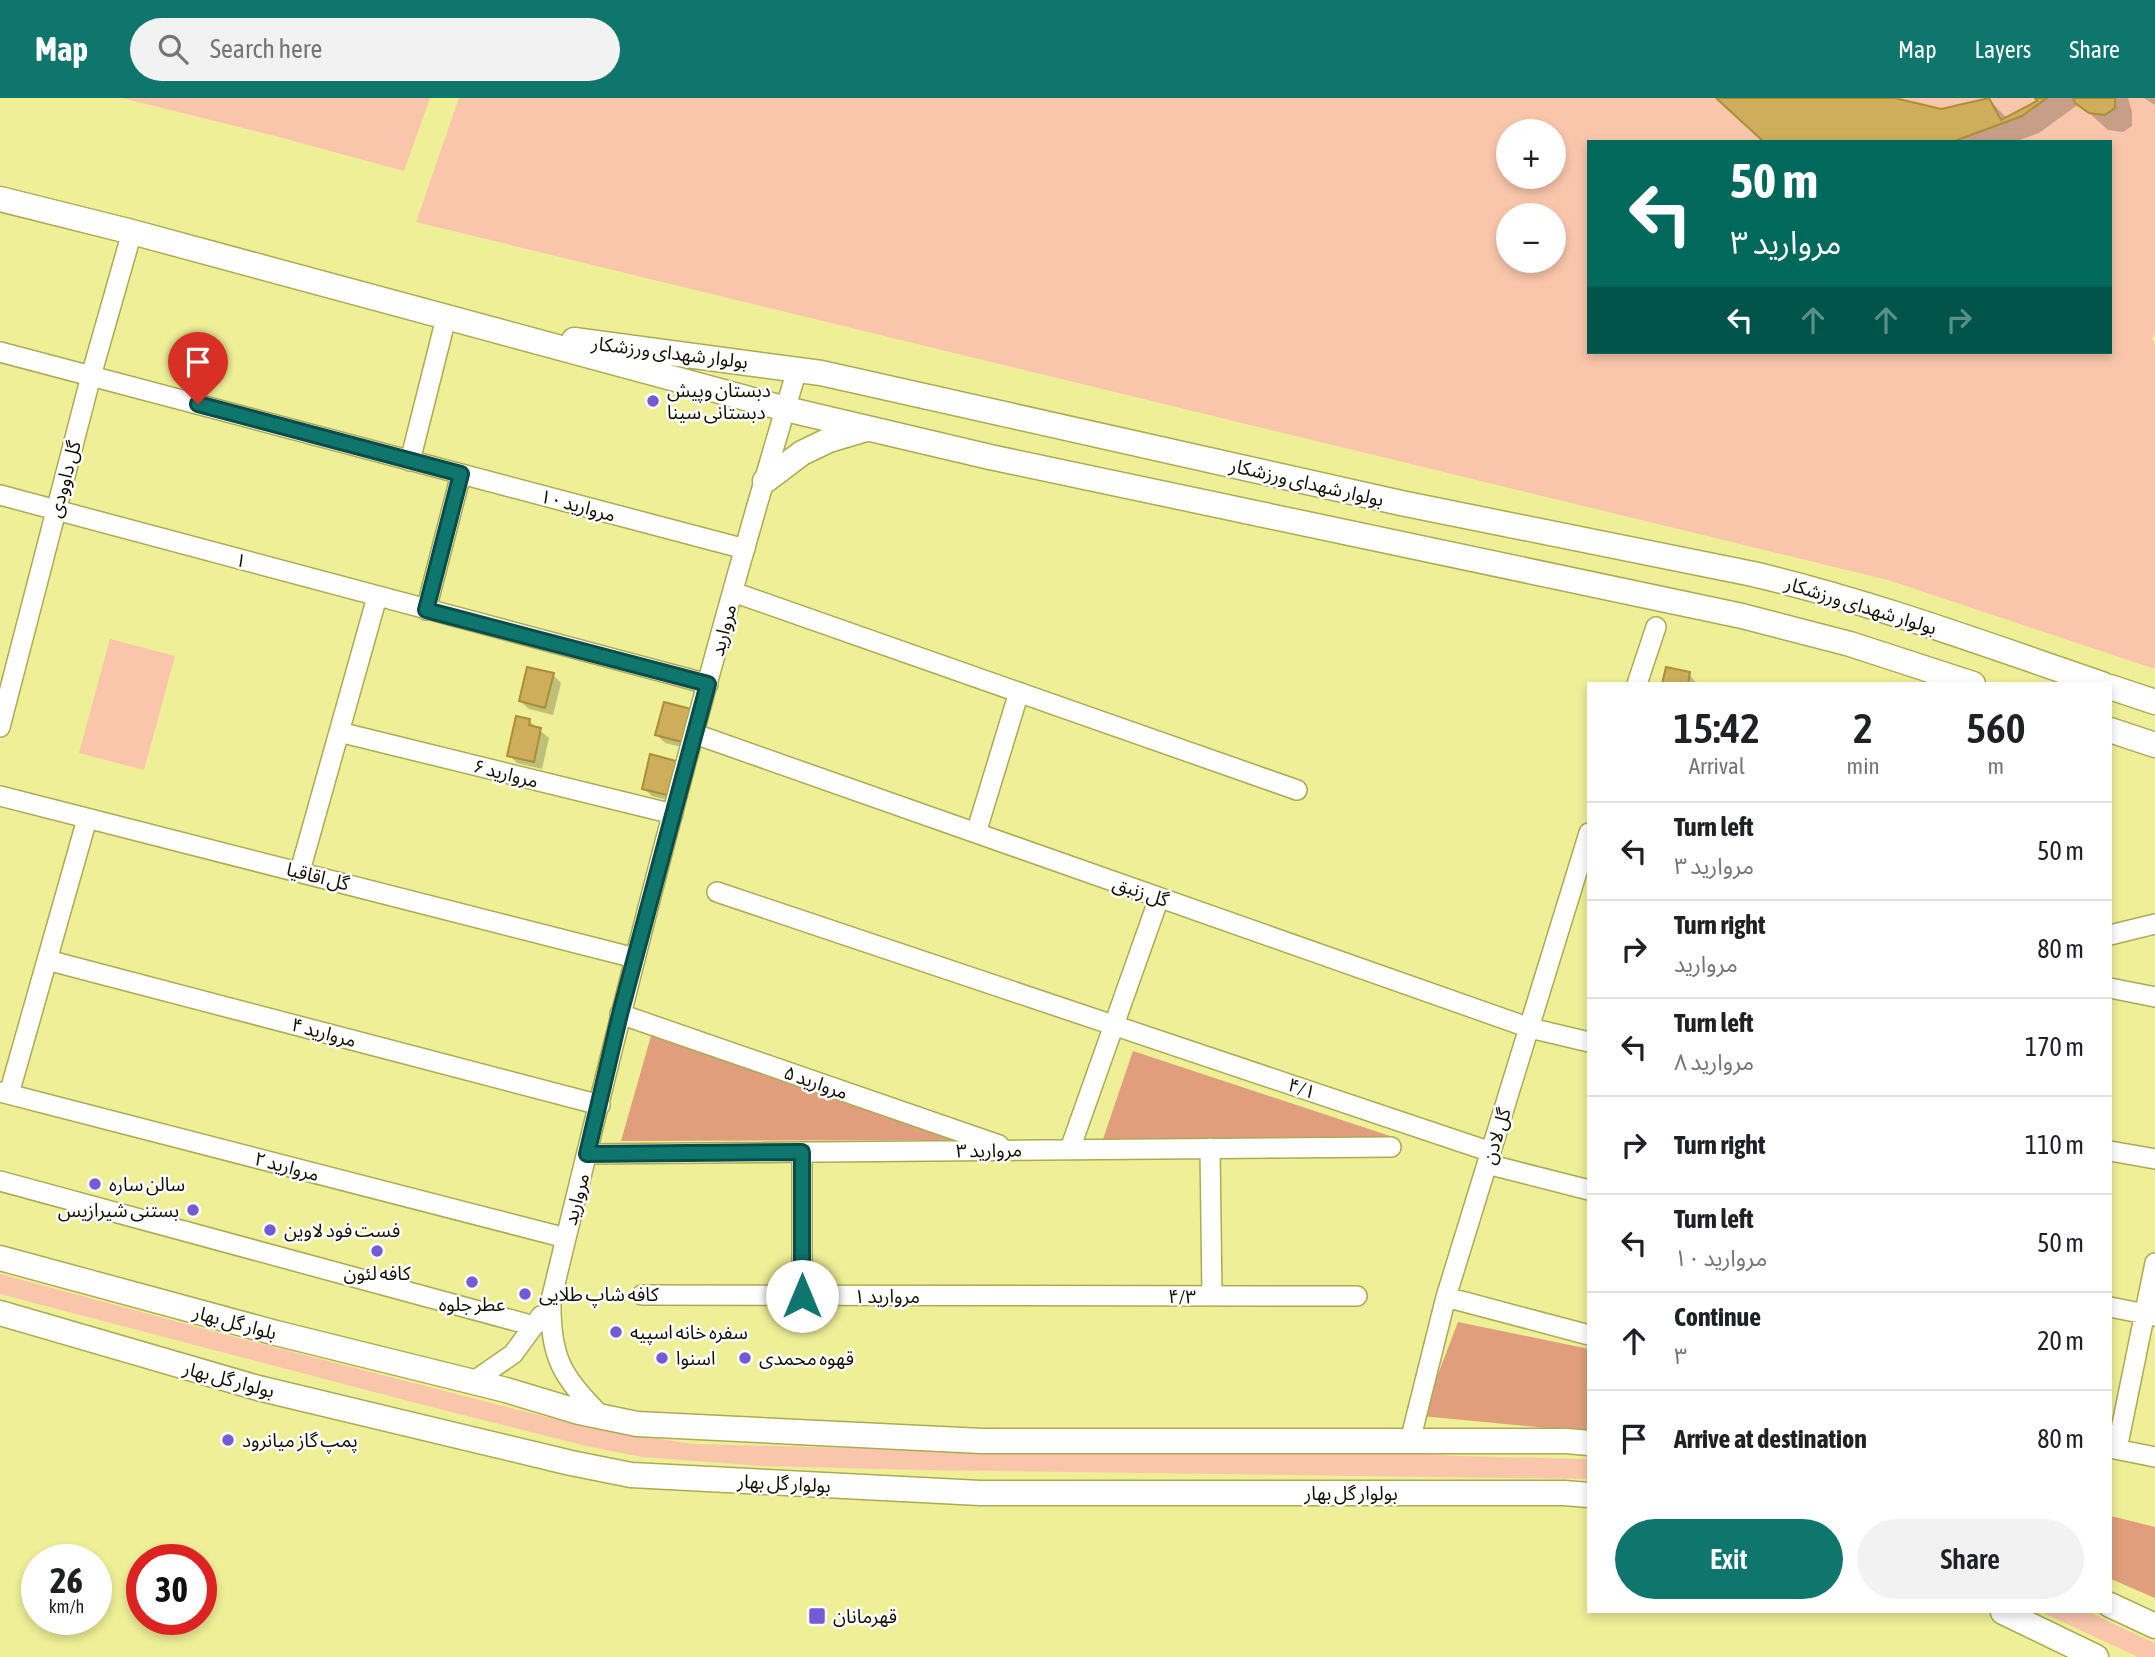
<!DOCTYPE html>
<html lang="en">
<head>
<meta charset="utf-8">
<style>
	:root { --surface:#fff; --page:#f2f2f2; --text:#202124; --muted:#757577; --line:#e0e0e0; --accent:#0f766e }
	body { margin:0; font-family:"Asap Condensed","Noto Sans Arabic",sans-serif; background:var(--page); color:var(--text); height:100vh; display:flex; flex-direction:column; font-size:26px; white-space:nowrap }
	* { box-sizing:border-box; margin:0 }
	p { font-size:23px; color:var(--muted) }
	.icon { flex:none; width:38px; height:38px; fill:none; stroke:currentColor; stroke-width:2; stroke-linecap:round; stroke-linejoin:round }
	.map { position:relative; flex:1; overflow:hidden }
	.side { position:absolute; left:1587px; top:584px; width:525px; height:931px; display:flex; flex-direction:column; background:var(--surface); border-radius:0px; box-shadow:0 4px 10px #0003 }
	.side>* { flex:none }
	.guide { position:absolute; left:1587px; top:42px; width:525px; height:214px; border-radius:0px; box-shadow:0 4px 10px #0003; background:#00695c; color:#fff; overflow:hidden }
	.fabs { position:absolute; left:1496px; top:21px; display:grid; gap:14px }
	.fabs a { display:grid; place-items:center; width:70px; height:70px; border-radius:50%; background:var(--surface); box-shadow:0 4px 10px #0003; font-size:35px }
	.speed { position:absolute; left:21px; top:1446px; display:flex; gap:14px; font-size:35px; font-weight:700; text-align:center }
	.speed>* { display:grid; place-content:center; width:91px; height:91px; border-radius:50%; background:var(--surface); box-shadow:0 4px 10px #0003; line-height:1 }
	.speed small { font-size:18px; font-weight:400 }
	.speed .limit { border:10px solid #d22; background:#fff; color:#111 }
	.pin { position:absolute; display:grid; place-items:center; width:60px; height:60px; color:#fff; margin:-72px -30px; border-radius:50% 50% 50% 0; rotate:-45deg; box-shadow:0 0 7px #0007 }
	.pin .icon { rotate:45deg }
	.me { position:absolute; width:77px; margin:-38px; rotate:0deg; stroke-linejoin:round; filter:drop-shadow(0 0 5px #0008) }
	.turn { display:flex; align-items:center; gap:24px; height:147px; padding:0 28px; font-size:32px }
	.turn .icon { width:91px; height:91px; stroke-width:2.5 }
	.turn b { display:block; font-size:49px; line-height:60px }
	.lanes { display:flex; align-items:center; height:66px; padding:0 28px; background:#0003; justify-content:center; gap:35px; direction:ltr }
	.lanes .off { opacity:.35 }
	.eta { display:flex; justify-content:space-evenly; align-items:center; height:119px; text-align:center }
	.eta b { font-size:42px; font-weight:600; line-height:49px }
	.button { display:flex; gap:14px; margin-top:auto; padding:14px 28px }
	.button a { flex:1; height:80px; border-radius:42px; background:var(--accent); color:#fff; font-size:28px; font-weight:600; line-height:80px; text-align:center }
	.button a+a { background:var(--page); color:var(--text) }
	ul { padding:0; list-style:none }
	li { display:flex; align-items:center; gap:21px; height:98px; padding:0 28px; border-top:2px solid var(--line) }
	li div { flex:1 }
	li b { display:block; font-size:26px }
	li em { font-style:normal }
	header { display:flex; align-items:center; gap:42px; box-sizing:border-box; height:98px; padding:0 35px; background:var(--accent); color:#fff }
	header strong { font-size:33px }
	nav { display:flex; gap:38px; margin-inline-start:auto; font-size:24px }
	.search { width:490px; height:63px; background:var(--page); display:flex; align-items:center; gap:18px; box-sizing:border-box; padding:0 24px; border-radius:38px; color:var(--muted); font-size:26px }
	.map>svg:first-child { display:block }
	.green { fill:#f9c6ab; fill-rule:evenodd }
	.forest { fill:#e09e7c }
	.shadow { fill:#0003 }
	.building { fill:#ceae5a; stroke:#ad8e38; stroke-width:2 }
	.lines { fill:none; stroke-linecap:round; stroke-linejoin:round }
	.minor-casing { stroke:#abab54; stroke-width:22 }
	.major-casing { stroke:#abab54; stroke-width:27 }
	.minor { stroke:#fff; stroke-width:19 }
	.major { stroke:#fff; stroke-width:24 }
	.route-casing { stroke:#0a4d48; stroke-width:18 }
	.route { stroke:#0f766e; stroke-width:12 }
	.poi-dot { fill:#745ad4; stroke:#fff; stroke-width:2.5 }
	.labels { text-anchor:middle; stroke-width:5; stroke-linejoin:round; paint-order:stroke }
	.street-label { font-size:19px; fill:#100f00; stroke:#fff }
	.poi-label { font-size:19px; fill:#100f00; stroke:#fff; text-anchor:start }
</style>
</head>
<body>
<header>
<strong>Map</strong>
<div class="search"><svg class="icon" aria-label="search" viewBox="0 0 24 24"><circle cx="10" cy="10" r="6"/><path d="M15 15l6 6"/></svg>Search here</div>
<nav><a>Map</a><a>Layers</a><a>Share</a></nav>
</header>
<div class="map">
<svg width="2155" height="1559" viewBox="0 0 2155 1559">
	<rect width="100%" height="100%" fill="#eeef97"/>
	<path class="green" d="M122,0H430L404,73L279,39Z
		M459,0H2155V234L2152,241L2155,247V571L1888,482L416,124ZM1508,33H1554V79H1508ZM1589,44H2110V254H1589ZM1508,117H1554V163H1508Z
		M110,541L175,558L144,672L79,655Z
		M0,1176L238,1240L589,1330L693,1346L1015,1354L1377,1353L1458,1358L1583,1361H1589V1381L922,1372L762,1368L642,1359L586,1348L447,1313L0,1196Z
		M2041,1514H2088L2155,1545V1559H2138Z"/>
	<path class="forest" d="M651,938L955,1042L621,1043Z
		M1133,953L1393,1039L1103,1041Z
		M1458,1224L1589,1251V1334L1422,1318Z
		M2111,1418L2155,1429V1500L2111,1481Z"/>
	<path class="shadow" d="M1717,0H1887L1941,13L1989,2L2006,19L2039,4L2037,0H2128L2132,14V28L2123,34L2108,32L2079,6L2039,35L2014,44H1764Z
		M2144,0H2155V7Z
		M1667,571L1689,576L1697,586H1664Z
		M553,577L561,585L553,617L529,611L520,603Z
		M665,606L690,651L665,645L657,637Z
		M529,623L549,640L542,671L517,665L509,657Z
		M675,664L683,673L675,704L652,698L643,690Z"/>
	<path class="building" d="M1716,0H1895L1941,11L1989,0L2001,22L2037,3L2035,0H2047L2022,18L1952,44H1764Z
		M2073,0H2115V10L2105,17L2089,15L2075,5Z
		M527,569L554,575L545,610L519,603Z
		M1666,569L1690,574L1688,586H1662Z
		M664,604L691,611L682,644L655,637Z
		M516,618L530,621L529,627L541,630L534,664L507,658Z
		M650,656L676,663L667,697L642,691Z"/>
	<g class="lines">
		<defs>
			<path id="minor" d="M0,254L745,451
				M410,363L446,220
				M0,397L708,586
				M733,494L1297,692
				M426,512L461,376
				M1637,586L1656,529
				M0,629L91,278L132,134
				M339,634L673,716
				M695,636L1530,930L1589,944
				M0,698L635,860
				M976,735L1019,594
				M300,773L377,499
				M717,794L1491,1054
				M2110,837L2155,826
				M47,862L600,1007
				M2110,890L2155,899
				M620,916L999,1047
				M0,994L566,1140
				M9,996L87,721
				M1210,1050L1212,1198
				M1070,1051L1159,800
				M2110,1053L2155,1061
				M587,1056L1391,1049
				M1487,1066L1589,1092
				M0,1083L534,1228
				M642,1197L1357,1198
				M802,1197V1054
				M1446,1199L1589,1237
				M2110,1209L2155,1218
				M471,1285L513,1256L541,1218
				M602,1319C562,1278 550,1261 551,1202C626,891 704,579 797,272
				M1410,1343L1446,1199L1589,735
				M2110,1350L2155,1359
				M2117,1351L2155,1165"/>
			<path id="major" d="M0,101L132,134L786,311L990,359L1742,518L1850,546L1973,586
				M574,242L821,275L1401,405L1753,476C1872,504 1987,547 2102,586
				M765,383L802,355L829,342L866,331
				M2110,589L2155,604
				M2110,632L2155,647
				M0,1160L276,1235L506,1292L579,1314L637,1326L982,1343H1566L1589,1345
				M0,1215L258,1290L571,1365L631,1377L980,1395H1564L1589,1397
				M2110,1507L2155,1528
				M2003,1514L2096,1559"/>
		</defs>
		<use href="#minor" class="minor-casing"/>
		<use href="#major" class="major-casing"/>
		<use href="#minor" class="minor"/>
		<use href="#major" class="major"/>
	</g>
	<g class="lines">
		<defs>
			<path id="route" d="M198,306L461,376L426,512L708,586L620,916L587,1056L802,1054V1198"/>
		</defs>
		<use href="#route" class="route-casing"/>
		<use href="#route" class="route"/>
	</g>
	<g class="poi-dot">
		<circle cx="653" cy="303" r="7"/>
		<circle cx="95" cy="1086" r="7"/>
		<circle cx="193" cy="1112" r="7"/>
		<circle cx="270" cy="1132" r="7"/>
		<circle cx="377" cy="1153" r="7"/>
		<circle cx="472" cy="1184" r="7"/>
		<circle cx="525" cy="1196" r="7"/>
		<circle cx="616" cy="1234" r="7"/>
		<circle cx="662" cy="1260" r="7"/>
		<circle cx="745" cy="1260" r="7"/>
		<circle cx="228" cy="1342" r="7"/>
		<rect x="808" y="1509" width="18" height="18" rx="3.5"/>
	</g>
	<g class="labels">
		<g class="street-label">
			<text transform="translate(670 254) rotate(7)" y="7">بولوار شهدای ورزشکار</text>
			<text transform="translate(64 381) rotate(-75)" y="7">گل داوودی</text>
			<text transform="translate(1307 384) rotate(13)" y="7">بولوار شهدای ورزشکار</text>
			<text transform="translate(578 407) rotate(15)" y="7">مروارید ۱۰</text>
			<text transform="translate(241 462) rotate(15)" y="7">۱</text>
			<text transform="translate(1861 507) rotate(17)" y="7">بولوار شهدای ورزشکار</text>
			<text transform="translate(723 532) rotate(-75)" y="7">مروارید</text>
			<text transform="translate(506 675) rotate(14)" y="7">مروارید ۶</text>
			<text transform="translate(318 778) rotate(14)" y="7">گل اقاقیا</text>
			<text transform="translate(1141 793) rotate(19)" y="7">گل زنبق</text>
			<text transform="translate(324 934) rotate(15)" y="7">مروارید ۴</text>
			<text transform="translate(816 984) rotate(19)" y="7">مروارید ۵</text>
			<text transform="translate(1302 990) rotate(19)" y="7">۴/۱</text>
			<text transform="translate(1496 1038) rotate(-73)" y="7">گل لادن</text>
			<text transform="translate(989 1052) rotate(-1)" y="7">مروارید ۳</text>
			<text transform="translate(287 1068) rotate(15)" y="7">مروارید ۲</text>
			<text transform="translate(576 1101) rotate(-75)" y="7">مروارید</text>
			<text x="887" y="1205">مروارید ۱</text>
			<text x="1182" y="1205">۴/۳</text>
			<text transform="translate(235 1224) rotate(15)" y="7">بلوار گل بهار</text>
			<text transform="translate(229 1281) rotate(15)" y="7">بولوار گل بهار</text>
			<text transform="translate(784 1385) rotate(3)" y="7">بولوار گل بهار</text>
			<text x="1351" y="1402">بولوار گل بهار</text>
		</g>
		<g class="poi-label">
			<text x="667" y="299">دبستان وپیش<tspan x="667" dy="22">دبستانی سینا</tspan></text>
			<text x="109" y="1093">سالن ساره</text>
			<text x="179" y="1119" text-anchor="end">بستنی شیرازیس</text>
			<text x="284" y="1139">فست فود لاوین</text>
			<text x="377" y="1182" text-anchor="middle">کافه لئون</text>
			<text x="539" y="1203">کافه شاپ طلایی</text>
			<text x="472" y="1213" text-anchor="middle">عطر جلوه</text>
			<text x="630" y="1241">سفره خانه اسپیه</text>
			<text x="676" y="1267">اسنوا</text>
			<text x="759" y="1267">قهوه محمدی</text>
			<text x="242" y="1349">پمپ گاز میانرود</text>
			<text x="833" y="1525">قهرمانان</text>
		</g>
	</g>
</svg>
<div class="fabs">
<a>+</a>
<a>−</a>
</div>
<div class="speed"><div>26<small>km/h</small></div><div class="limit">30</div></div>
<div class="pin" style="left:198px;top:306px;background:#d93025"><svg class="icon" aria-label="arrive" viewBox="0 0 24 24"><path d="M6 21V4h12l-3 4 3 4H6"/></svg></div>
<svg class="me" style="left:802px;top:1198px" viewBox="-20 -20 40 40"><circle r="19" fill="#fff"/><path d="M0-13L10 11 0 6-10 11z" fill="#0f766e"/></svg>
<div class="guide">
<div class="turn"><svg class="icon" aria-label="left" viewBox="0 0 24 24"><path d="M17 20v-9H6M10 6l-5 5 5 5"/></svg><div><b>50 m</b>مروارید ۳</div></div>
<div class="lanes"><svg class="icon" aria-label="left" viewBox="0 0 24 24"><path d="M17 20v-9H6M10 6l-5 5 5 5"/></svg><svg class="icon off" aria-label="ahead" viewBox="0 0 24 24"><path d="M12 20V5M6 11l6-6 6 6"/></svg><svg class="icon off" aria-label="ahead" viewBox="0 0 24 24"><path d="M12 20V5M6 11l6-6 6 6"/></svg><svg class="icon off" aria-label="right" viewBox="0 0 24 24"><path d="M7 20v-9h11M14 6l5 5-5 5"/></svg></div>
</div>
<section class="side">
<div class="eta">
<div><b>15:42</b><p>Arrival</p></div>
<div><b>2</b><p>min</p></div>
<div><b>560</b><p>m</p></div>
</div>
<ul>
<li><svg class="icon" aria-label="left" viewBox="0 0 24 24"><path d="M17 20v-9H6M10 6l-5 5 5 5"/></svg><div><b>Turn left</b><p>مروارید ۳</p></div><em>50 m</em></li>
<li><svg class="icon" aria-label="right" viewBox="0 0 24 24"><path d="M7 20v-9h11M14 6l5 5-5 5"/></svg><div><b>Turn right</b><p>مروارید</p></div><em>80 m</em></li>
<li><svg class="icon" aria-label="left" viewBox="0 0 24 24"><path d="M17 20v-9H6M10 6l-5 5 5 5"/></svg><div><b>Turn left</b><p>مروارید ۸</p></div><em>170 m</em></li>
<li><svg class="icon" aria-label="right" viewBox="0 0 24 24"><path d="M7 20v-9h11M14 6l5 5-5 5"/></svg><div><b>Turn right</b></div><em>110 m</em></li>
<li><svg class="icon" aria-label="left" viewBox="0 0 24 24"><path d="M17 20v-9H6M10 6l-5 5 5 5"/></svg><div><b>Turn left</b><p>مروارید ۱۰</p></div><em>50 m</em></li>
<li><svg class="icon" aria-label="ahead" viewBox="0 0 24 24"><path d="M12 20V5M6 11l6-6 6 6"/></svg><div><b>Continue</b><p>۳</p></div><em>20 m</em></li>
<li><svg class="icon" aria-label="arrive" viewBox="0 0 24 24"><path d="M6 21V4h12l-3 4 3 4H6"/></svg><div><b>Arrive at destination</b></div><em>80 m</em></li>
</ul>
<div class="button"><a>Exit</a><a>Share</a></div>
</section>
</div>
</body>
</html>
